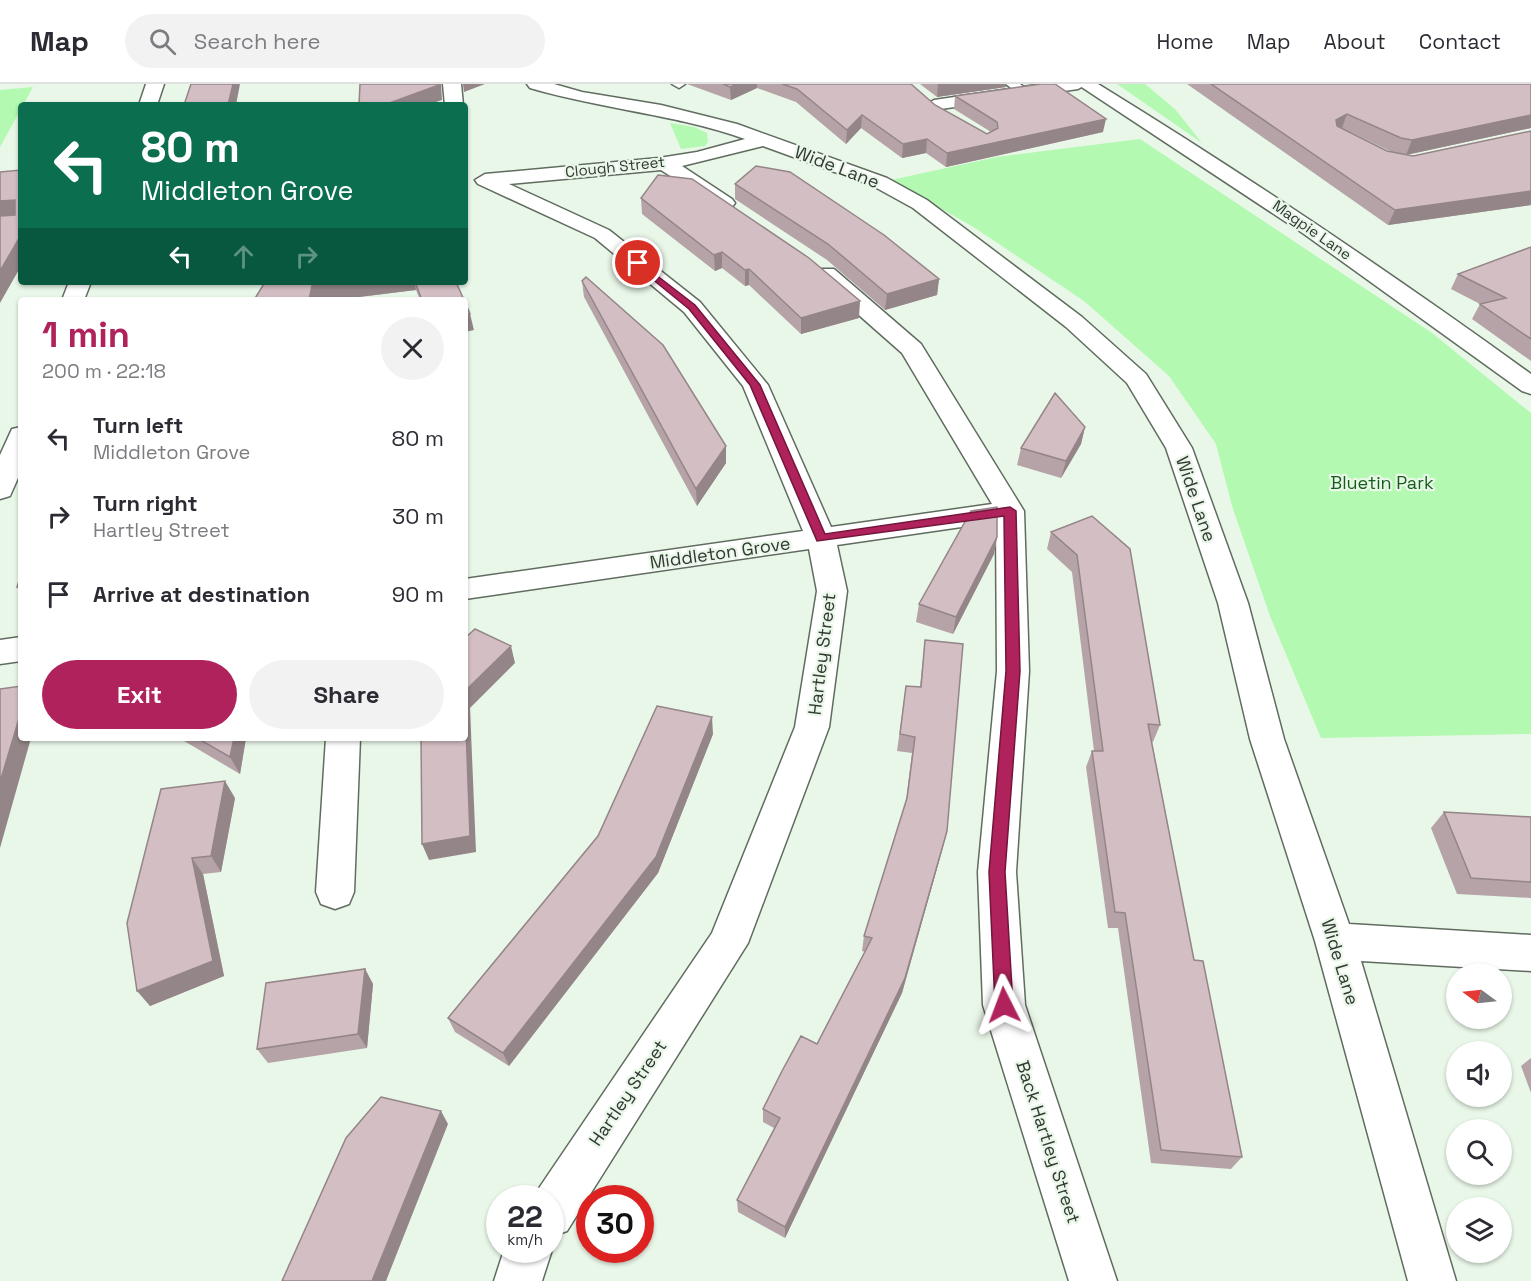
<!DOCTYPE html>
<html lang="en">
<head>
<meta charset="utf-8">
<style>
	:root { --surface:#fff; --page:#f2f2f3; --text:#2b2b33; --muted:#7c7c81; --line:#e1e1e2; --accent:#b0225b }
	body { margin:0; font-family:"Space Grotesk",sans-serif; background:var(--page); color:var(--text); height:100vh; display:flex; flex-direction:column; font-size:22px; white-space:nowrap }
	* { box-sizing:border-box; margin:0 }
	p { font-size:20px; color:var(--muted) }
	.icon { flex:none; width:33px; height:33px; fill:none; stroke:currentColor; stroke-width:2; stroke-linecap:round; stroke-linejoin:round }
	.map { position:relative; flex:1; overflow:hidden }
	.drawer { position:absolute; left:18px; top:213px; width:450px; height:444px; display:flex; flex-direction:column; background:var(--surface); border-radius:6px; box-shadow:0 2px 4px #0004 }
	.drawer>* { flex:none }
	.top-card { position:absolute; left:18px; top:18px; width:450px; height:183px; border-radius:6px; box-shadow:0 2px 4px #0004; background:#0b6e4f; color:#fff; overflow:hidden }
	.needle { width:39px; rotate:285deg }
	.tools { position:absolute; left:1446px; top:879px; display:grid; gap:12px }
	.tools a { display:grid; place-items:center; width:66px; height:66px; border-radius:50%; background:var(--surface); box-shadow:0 2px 4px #0004; font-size:30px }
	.speed { position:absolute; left:486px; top:1101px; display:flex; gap:12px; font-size:30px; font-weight:700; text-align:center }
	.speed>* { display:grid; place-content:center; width:78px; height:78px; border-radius:50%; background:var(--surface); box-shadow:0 2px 4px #0004; line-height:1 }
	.speed small { font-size:15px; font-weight:400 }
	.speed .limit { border:9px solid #d22; background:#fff; color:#111 }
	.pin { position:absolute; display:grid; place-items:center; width:51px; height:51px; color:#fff; margin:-26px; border:3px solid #fff; border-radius:50%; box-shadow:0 2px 6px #0007 }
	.me { position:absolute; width:66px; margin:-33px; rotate:357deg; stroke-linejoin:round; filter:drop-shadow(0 0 4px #0008) }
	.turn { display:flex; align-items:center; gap:21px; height:126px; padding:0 24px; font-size:27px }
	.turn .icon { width:78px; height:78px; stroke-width:2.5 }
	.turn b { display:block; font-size:42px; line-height:51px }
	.lanes { display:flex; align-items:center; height:57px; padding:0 24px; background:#0003; justify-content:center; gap:30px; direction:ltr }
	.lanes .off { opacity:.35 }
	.round { display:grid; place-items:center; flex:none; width:63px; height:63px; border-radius:32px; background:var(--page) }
	.summary { display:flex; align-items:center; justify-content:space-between; height:102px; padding:0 24px }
	h1 { font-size:36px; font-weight:800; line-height:45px; color:var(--accent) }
	.primary-button { display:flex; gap:12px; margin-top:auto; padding:12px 24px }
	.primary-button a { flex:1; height:69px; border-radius:36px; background:var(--accent); color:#fff; font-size:24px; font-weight:800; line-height:69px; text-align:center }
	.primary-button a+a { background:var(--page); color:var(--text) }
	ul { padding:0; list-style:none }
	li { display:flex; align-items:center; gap:18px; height:78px; padding:0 24px }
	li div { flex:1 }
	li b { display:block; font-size:22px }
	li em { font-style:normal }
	header { display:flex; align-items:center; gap:36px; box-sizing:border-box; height:84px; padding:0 30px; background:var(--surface); border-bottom:2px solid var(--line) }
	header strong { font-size:28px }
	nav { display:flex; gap:33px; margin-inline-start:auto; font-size:21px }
	.search { width:420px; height:54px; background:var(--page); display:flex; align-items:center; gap:15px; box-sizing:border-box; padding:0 21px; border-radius:33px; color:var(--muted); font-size:22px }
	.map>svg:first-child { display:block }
	.green { fill:#b3f9b1 }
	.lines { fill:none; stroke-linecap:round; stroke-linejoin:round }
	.lane-casing { stroke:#606c5f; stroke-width:3 }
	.street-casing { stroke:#606c5f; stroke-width:3 }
	.secondary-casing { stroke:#606c5f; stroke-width:3 }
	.lane { fill:#fff; fill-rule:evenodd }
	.street { fill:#fff; fill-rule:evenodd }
	.secondary { fill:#fff; fill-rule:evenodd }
	.wall { fill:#b5a3a8; fill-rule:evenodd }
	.shaded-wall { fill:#948588 }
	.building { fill:#d3bec3; stroke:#948588; stroke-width:1.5 }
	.route { fill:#b0225b; stroke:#72163b; stroke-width:1.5 }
	.labels { text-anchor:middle; stroke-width:4.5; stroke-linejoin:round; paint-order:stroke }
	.far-street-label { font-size:15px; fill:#333833; stroke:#e9f7e8 }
	.street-label { font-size:18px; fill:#333833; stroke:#e9f7e8 }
	.park-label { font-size:18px; fill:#145e19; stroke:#e9f7e8 }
</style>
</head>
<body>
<header>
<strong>Map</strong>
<div class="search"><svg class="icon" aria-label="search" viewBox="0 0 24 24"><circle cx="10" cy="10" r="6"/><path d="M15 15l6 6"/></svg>Search here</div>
<nav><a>Home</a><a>Map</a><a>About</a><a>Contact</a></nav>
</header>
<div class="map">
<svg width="1531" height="1197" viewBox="0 0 1531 1197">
	<rect width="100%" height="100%" fill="#e9f7e8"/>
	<path class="green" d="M1117,0H1145L1175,25L1202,59Z
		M33,3L0,63V6Z
		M670,39L694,43L707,49L708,58L705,62L681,65Z
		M1140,55L1432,249L1531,329V650L1321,654L1270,532L1232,422L1216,360L1169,292L1084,217L975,144L891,96L997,73Z"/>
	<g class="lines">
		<defs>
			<path id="lane" d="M672,0H685L679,4Z
				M1006,0H1020L1030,8L1028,11H1020Z"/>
			<path id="street" d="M443,0H461L463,21H445Z
				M527,0H554L582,8L661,21L737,40L887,94L927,116L1082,233L1146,290L1192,364L1248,519L1284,655L1349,840L1531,851V887L1361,877L1456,1197H1408L1315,857L1250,655L1218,519L1166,364L1127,299L1066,243L913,124L873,102L763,62L682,82L732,115L735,119L732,123H718L661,86L509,100L609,146L700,218L768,301L831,443L992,420L902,269L818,195L815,190L818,185H834L921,260L1024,427L1029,587L1016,788L1025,921L1117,1197H1069L983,921L978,788L997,587L996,438L837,461L847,507L829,643L748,859L567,1147L550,1153V1114L533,1113L712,849L795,643L817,507L809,465L465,515V495L803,447L743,302L684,228L595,154L478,100L475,96L485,90L659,74L697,68L745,55C675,30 601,25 530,4Z
				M1043,0H1087L1078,5L934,26L925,21L934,16Z
				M21,553V577L0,580V556Z
				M326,654H360L354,808L349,820L335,825L321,820L316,808Z
				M550,1162L552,1166L542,1197H494L504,1166H550Z"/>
			<path id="secondary" d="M146,0H164L157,21H139Z
				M1077,0H1098C1246,91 1390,188 1531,290V310L1522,307L1304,150Z
				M69,198H91L84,216H62Z
				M21,343V387L10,412L0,415V371L12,345Z"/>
		</defs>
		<use href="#lane" class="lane-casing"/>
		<use href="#street" class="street-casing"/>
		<use href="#secondary" class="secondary-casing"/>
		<use href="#lane" class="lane"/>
		<use href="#street" class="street"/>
		<use href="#secondary" class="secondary"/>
	</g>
	<path class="wall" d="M687,0H911L935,21L987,50L991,48L954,25L955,12L1103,48L946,83L926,69L902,74L861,44L846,60L796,18L757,4L731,16Z
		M920,0H1006V3L937,13Z
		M1187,0H1531V44L1406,71L1413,72L1531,47V121L1388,141ZM1341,44H1342L1394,69L1387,67Z
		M735,100L939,195L937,211L885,226L827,176L735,115Z
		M641,114L859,234L801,250L749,201L745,202L722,184L715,187L642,130Z
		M1531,163V277L1472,235L1480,220L1451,205L1458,190Z
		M582,197L726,362V379L697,422L584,213Z
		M265,198H456L464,216H420L416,206L334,216H254Z
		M1085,343L1081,360L1061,394L1017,381L1021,364Z
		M465,426L468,461L465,459Z
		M1092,432L1160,641L1153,658H1152L1194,876L1242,1073L1231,1085L1151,1079L1118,844H1108L1086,683L1092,667H1094L1072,488L1047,465L1051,448Z
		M997,453L994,470L953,550L916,538L919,520Z
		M21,491V510L17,503Z
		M925,556L947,747L943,763L902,909L785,1154L738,1128L737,1116L774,1044L763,1038V1025L817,960L865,868L862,867L864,852L906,717L912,669L897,667L906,602L920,603Z
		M713,650L658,789L509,982L455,948L448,934L598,752Z
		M179,654H246L240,690Z
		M235,714L221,788L203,790L224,892L150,922L127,839Z
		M1444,728L1531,733V814L1457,810L1431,744Z
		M365,885L373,900L367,964L268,979L257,965Z
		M1531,974V1009L1521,982Z"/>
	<path class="shaded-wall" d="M233,0H240L236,21H228Z
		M439,0H441L442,16L427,21H384Z
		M463,0H485L464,8Z
		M737,0H757V4L731,16L730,3Z
		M938,0H1006V3L937,13Z
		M1347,30L1342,44L1331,50L1336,36Z
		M862,31L861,44L846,60L847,46Z
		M1531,31V44L1406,71L1412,56Z
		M1106,35L1103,48L946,83L947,69Z
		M927,55L926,69L902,74L903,60Z
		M1531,107V121L1388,141L1395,126Z
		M15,116L21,131L0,133V117Z
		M21,151V182L0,219V187Z
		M722,168V184L715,187L714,171Z
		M749,185V201L745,202V186Z
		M939,195L937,211L885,226L887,210Z
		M344,198H414L416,206L334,216H309L312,202Z
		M860,217L859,234L801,250V234Z
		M470,230L474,246L465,248V231Z
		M1085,343L1081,360L1061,394L1066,377Z
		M726,362V379L697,422L696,405Z
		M465,426L468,461L465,450Z
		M997,453L994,470L953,550L956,533Z
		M511,562L515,579L470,624L476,768L429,776L422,760L465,607Z
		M21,628V654H31L0,764V698Z
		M712,633L713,650L658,789L509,982L503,969Z
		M234,654H246L240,690L230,673Z
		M225,697L235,714L221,788L211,772Z
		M947,747L943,763L902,909L785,1154V1143Z
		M192,774L203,790L224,892L150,922L137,907Z
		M365,885L373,900L367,964L358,950Z
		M441,1027L448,1040L386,1197H372Z"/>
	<path class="building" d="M191,0H233L228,21H184Z
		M360,0H439V1L384,21H359Z
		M723,0H737L730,3Z
		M782,0H911L935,21L987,50L998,44L997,38L955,12L1041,0H1055L1106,35L947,69L927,55L903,60L862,31L847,46L797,5Z
		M1211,0H1531V31L1412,56L1401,54L1347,30L1336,36L1337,42L1387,67L1413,72L1531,47V107L1395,126Z
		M756,82L790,88L884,151L939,195L887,210L828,160L735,100Z
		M21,86V151L0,187V132L15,131V116L0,117V88Z
		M658,91L692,95L809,174L860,217L801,234L749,185L745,186L722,168L714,171L641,114Z
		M1531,163V255L1480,220L1506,214L1458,190Z
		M586,193L663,261L726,362L696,405L582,197Z
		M265,198H344L312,202L309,216H254Z
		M415,198H456L464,216H422Z
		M465,218L470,230L465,231Z
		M1055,309L1085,343L1066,377L1021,364Z
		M997,423V453L956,533L919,520L971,427Z
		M1092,432L1130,465L1160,641L1148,640L1194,876L1203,877L1242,1073L1161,1066L1125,829L1115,828L1092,667H1103L1077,471L1051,448Z
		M21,491V503H17Z
		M475,545L511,562L465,607V554Z
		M925,556L963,560L947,747L905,894L785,1143L737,1116L780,1034L763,1025L782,987L801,952L817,960L872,854L864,852L907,714L915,653L900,650L906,602L921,603Z
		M21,602V628L0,698V605Z
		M465,618L470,752L422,760L421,654H465Z
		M657,622L712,633L656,773L503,969L448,934L598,752Z
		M197,654H234L230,673Z
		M225,697L211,772L192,774L213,877L137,907L127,839L161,705Z
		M1444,728L1531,733V798L1471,794Z
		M365,885L358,950L257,965L266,899Z
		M381,1013L441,1027L372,1197H282L346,1054Z"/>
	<path class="route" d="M638,177L695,221L760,301L825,450L1010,423L1016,427L1020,587L1005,788L1013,921L1010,927L1004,929L998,927L995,921L989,788L1006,587L1004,432L817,457L750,301L689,225L635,181V177Z"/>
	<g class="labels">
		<g class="far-street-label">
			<text transform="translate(615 83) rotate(-6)" y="5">Clough Street</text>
			<text transform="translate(1312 146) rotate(35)" y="5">Magpie Lane</text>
		</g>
		<g class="street-label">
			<text transform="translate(837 83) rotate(21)" y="6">Wide Lane</text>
			<text transform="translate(1196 415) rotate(71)" y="6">Wide Lane</text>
			<text transform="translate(720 469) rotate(-8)" y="6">Middleton Grove</text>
			<text transform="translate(822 570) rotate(-83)" y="6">Hartley Street</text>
			<text transform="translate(1340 878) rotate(73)" y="6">Wide Lane</text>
			<text transform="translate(628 1009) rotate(-56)" y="6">Hartley Street</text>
			<text transform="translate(1048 1058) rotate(72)" y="6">Back Hartley Street</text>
		</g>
		<g class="park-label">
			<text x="1382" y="405">Bluetin Park</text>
		</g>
	</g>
</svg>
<div class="tools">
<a><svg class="needle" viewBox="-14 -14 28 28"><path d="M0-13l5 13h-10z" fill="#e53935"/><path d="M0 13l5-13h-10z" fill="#7c7c81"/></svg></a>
<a><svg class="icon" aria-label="sound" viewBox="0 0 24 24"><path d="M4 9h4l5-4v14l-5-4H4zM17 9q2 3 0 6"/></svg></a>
<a><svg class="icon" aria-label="search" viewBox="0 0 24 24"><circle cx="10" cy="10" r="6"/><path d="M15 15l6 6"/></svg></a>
<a><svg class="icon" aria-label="layers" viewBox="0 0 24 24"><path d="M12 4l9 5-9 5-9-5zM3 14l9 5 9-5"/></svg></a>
</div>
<div class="speed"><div>22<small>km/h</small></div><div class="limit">30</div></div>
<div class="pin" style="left:638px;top:179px;background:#d93025"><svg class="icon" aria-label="arrive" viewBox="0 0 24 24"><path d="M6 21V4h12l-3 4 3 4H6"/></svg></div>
<svg class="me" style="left:1004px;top:921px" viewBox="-20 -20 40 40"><path d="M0-17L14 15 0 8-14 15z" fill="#b0225b" stroke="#fff" stroke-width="4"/></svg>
<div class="top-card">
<div class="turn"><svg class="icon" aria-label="left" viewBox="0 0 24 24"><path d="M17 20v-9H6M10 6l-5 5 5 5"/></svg><div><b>80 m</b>Middleton Grove</div></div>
<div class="lanes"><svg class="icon" aria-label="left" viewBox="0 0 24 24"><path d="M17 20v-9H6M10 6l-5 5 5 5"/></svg><svg class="icon off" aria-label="ahead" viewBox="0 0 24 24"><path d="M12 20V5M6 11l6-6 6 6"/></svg><svg class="icon off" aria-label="right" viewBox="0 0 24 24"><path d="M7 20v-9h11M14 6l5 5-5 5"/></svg></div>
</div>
<section class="drawer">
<div class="summary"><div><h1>1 min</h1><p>200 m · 22:18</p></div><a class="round"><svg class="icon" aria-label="close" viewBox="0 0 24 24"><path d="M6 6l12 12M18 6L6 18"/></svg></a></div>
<ul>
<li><svg class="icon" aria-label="left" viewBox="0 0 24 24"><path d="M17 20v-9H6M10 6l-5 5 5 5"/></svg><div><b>Turn left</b><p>Middleton Grove</p></div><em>80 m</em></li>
<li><svg class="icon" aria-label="right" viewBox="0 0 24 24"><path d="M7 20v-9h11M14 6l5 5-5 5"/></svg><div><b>Turn right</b><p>Hartley Street</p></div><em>30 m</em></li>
<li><svg class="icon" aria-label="arrive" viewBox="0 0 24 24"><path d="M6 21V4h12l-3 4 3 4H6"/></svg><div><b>Arrive at destination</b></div><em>90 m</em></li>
</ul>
<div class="primary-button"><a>Exit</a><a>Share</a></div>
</section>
</div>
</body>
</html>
